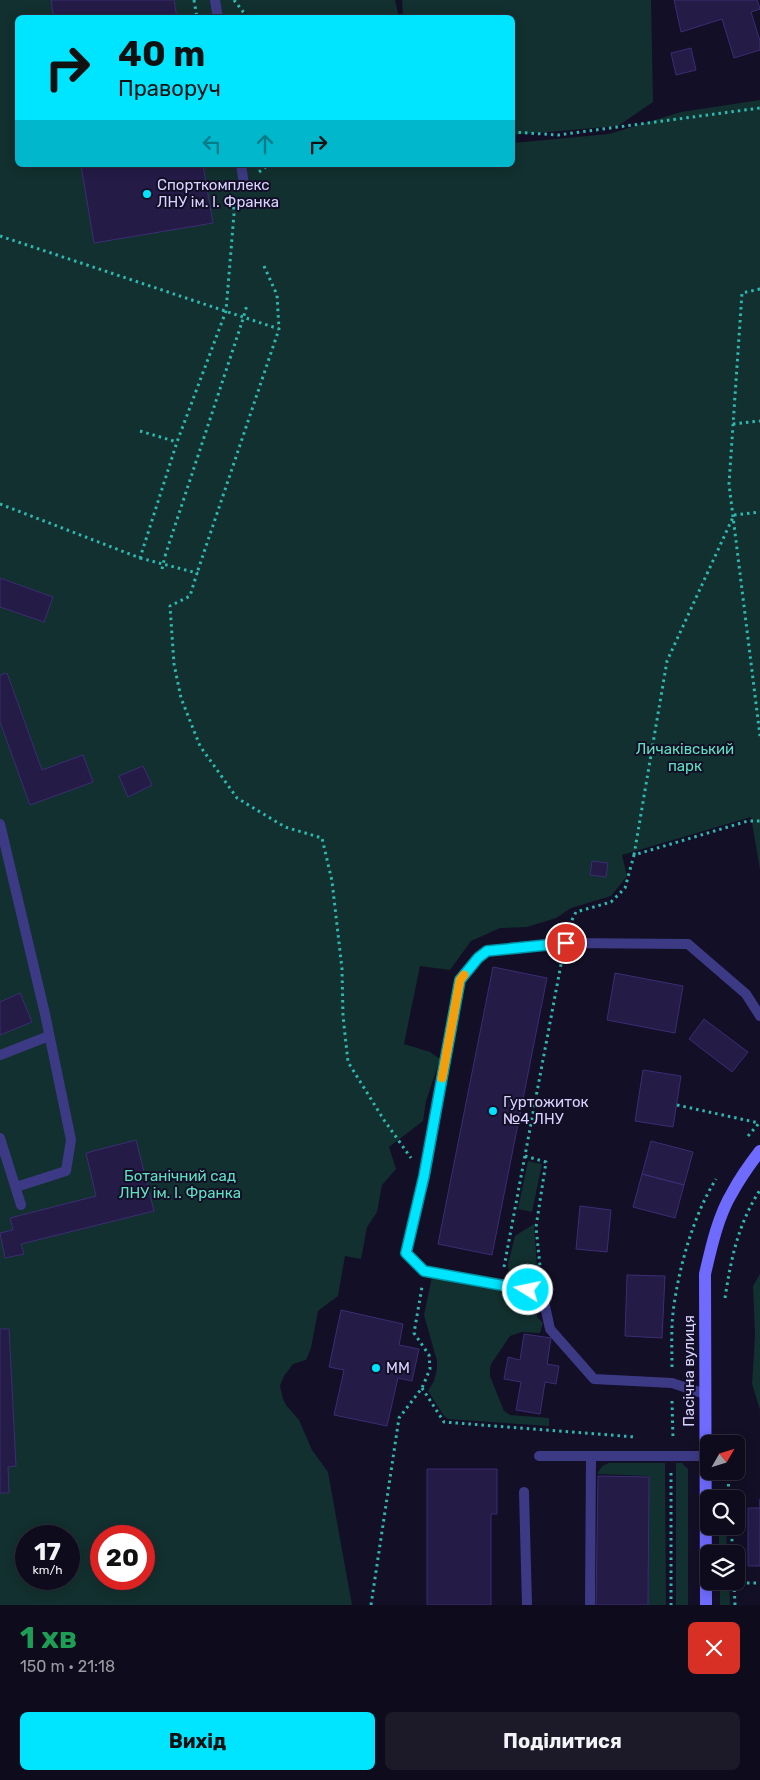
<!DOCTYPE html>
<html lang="uk">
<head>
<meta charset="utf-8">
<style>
	:root { --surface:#0e0b1c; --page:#1c1929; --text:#f1f3f6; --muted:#9b9ba3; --line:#2e2b3b; --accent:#00e5ff }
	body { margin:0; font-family:Rubik,sans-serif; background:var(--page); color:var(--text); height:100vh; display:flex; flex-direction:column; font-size:19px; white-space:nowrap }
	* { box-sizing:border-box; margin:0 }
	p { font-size:16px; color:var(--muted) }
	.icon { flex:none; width:28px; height:28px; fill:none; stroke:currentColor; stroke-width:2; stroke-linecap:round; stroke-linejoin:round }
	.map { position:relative; height:1605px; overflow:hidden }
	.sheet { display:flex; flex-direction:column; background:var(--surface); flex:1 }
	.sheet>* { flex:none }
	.banner { position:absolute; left:15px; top:15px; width:500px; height:152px; border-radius:8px; box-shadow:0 2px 12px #0003,0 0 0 1px var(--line); background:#00e5ff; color:#111; overflow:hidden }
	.needle { width:32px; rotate:51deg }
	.controls { position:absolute; left:700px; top:1435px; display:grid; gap:10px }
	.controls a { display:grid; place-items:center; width:45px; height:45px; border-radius:8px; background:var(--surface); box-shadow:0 2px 12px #0003,0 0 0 1px var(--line); font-size:25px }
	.speed { position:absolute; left:15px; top:1525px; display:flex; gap:10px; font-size:25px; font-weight:700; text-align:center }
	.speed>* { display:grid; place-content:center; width:65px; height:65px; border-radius:50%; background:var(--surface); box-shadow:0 2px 12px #0003,0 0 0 1px var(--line); line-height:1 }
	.speed small { font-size:12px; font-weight:400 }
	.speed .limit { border:8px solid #d22; background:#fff; color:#111 }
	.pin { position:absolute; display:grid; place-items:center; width:42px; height:42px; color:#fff; margin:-21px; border:2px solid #fff; border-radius:50%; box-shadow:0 1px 5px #0007 }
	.me { position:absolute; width:55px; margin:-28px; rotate:280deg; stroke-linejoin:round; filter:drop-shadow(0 0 4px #0008) }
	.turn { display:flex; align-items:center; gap:18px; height:105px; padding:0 20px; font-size:22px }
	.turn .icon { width:65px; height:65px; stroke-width:2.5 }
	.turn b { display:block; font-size:35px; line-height:42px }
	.lanes { display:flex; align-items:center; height:48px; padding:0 20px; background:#0003; justify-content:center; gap:25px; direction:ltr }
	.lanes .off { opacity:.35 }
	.round { display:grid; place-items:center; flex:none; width:52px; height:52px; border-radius:8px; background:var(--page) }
	.head { display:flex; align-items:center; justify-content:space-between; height:85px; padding:0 20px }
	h1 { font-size:30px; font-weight:700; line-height:38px; color:#1e9e55 }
	.action { display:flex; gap:10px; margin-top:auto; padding:10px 20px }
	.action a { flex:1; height:58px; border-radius:8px; background:var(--accent); color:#111; font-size:20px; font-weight:700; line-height:58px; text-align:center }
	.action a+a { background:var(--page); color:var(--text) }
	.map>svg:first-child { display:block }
	.green { fill:#12302f; fill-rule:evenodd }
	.building { fill:#241b47; stroke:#3b2d73 }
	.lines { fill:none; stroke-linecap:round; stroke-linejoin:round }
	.path { stroke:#2fb8b0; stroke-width:3; stroke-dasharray:2.5 4; stroke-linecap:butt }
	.service { stroke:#3d3a85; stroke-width:10 }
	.secondary { stroke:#6f6bff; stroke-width:12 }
	.path-bridge { stroke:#2fb8b0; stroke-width:3; stroke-dasharray:2.5 4; stroke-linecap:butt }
	.route-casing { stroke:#0095a6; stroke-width:12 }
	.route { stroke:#00e5ff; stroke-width:9 }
	.slow { stroke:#f59e0b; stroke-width:9 }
	.poi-dot { fill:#00e5ff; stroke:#130f26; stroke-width:2 }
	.labels { text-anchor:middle; stroke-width:4; stroke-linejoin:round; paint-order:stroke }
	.poi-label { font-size:15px; fill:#d9d4ff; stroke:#130f26; text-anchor:start }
	.park-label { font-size:15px; fill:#5fe0c0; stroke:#130f26 }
	.street-label { font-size:15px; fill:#d9d4ff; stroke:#130f26 }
</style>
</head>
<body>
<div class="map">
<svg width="760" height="1605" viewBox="0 0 760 1605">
	<rect width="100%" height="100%" fill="#130f26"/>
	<path class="green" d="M0,0H395L399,17H250L243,10L248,17L18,18V165H512L513,143L609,134L681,112L760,100V870L751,817L622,855L627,876L611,896L571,908L556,918L527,927L500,928L471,941L450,970L420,966L404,1044L430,1052L440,1059L426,1101L423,1121L389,1147L396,1169L382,1185L377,1212L367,1227L361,1259L345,1256L338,1296L318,1311L311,1348L306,1360L293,1364L284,1376L280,1386L283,1399L286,1405L299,1420L312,1450L328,1472L352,1605H0ZM26,1536H69V1579H26ZM101,1536H144V1579H101Z
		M402,0H651L653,102L618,126L513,135L512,18L403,17Z
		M528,1161L542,1164L532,1212L518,1209Z
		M534,1224L538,1281L511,1276L508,1268V1264L515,1236Z
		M760,1274V1410L752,1384L755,1335L753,1286Z
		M432,1277L532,1296L537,1303V1317L543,1323L540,1333L522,1332L510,1336L491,1364L490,1369V1376L504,1411L510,1415L549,1418V1426L448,1419L444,1416L428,1391L434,1381L437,1369V1361L424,1315Z
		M609,1463H665L666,1605H648L649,1476L597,1474L602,1466Z
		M676,1463H682L688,1469V1605H676Z
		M719,1526H726L727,1554H719Z
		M720,1581H729L730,1605H720Z"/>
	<path class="building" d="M51,0H174L177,18H54Z
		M674,0H757L760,9L751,12L760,41V50L734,58L722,19L681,32Z
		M691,48L696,70L676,75L671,53Z
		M81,165H203L213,223L94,243Z
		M0,578L53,597L44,622L0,607Z
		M7,673L42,770L83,755L93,782L30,805L0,722V675Z
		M143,766L152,785L128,797L119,776Z
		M592,861L608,863L606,877L590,875Z
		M493,967L547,978L492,1255L438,1244Z
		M615,973L683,986L675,1033L607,1020Z
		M20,993L32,1022L0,1035V1002Z
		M704,1019L748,1052L732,1072L689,1039Z
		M643,1070L681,1076L673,1127L635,1121Z
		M136,1140L154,1211L21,1244L24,1254L5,1258L0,1233L13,1230L10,1218L96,1196L86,1153Z
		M651,1141L693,1152L684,1185L642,1174Z
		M642,1174L684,1185L675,1218L633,1207Z
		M580,1206L611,1210L607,1252L576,1249Z
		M627,1275L665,1276L662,1338L625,1336Z
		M341,1310L403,1324L399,1345L419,1349L412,1381L398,1378L387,1426L334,1415L344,1370L329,1367Z
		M0,1329H9L16,1466L8,1467L9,1493H0Z
		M524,1334L551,1338L547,1364L559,1366L556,1384L545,1382L540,1414L516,1410L521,1382L504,1379L508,1357L520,1360Z
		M427,1469H497V1514H491V1605H427Z
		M598,1476L649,1477L648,1605H596Z
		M760,1499V1566H748V1508H760Z"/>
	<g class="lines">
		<path class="path" d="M194,0L197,18
			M234,0L248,18
			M512,132L558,135L760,108
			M259,172L268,165
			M0,236L279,329L197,573
			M264,266L277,295L279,329
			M760,289L742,293L729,484L760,736
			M733,424L760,421
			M140,431L177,442
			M0,504L140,558L177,442L226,311L234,214L233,197
			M165,556L242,322
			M140,558L197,573L190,596L170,606L174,664L181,698L200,746L237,798L285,827L322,838L332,881L342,969L343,1016L348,1062L384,1120L411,1158
			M634,855L667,661L734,515L760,512
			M569,926L576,912L611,902L625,888L634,855L748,821H760
			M677,1105L759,1123
			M748,1136L760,1122
			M525,1156L546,1162L536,1227L541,1276
			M504,1267L562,959
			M725,1298C731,1259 738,1224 760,1190
			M672,1367C672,1349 671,1331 673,1313C678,1270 693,1216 716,1179
			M422,1388L444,1422L635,1437
			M672,1401L673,1439
			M728,1471L729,1499
			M671,1473V1605
			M731,1526L733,1554
			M734,1583H760
			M734,1583L735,1605
			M371,1605L399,1418L422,1388L430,1369L429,1355L414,1333L422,1287"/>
		<path class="service" d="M215,0L218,18
			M241,165L244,184
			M0,824L45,1014L71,1140L66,1171L16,1187
			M0,1055L49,1036
			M0,1138L21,1205
			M705,1394L672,1383L594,1379L550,1329L542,1292L424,1271L406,1253L425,1176L460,980L478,958L487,951L566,943L688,944L746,994L760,1016
			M539,1456H705
			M524,1492L527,1605
			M590,1605L591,1456"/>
		<path class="secondary" d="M706,1605L705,1274C711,1248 718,1216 732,1193C740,1178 750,1164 760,1151"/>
		<path class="path-bridge" d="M242,322L247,305
			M162,569L165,556"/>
	</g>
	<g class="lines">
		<defs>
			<path id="route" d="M528,1290L424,1271L406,1253L424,1176L460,980L478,958L487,951L566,943"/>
		</defs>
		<use href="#route" class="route-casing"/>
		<use href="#route" class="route"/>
		<path class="slow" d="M442,1078L460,980L464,975"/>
	</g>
	<g class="poi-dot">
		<circle cx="147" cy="194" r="5"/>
		<circle cx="493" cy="1111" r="5"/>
		<circle cx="376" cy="1368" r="5"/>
	</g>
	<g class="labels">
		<g class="poi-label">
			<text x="157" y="190">Спорткомплекс<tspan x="157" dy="17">ЛНУ ім. І. Франка</tspan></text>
			<text x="503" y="1107">Гуртожиток<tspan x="503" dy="17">№4 ЛНУ</tspan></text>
			<text x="386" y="1373">MM</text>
		</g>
		<g class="park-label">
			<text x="685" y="754">Личаківський<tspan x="685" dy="17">парк</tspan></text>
			<text x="180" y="1181">Ботанічний сад<tspan x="180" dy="17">ЛНУ ім. І. Франка</tspan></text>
		</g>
		<g class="street-label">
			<text transform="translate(689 1371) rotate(-90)" y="5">Пасічна вулиця</text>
		</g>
	</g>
</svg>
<div class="controls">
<a><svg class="needle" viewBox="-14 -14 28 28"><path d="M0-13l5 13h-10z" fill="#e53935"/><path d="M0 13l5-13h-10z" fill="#9b9ba3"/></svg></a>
<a><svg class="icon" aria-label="search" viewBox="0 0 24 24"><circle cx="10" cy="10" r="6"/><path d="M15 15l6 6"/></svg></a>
<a><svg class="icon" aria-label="layers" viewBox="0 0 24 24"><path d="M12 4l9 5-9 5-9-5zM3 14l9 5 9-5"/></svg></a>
</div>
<div class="speed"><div>17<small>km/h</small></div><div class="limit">20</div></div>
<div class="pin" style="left:566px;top:943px;background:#d93025"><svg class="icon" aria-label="arrive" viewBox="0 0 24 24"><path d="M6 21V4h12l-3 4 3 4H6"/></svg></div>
<svg class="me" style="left:528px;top:1290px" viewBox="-20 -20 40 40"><circle r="17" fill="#00e5ff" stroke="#fff" stroke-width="3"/><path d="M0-11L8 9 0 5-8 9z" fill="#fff"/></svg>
<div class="banner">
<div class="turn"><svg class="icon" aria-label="right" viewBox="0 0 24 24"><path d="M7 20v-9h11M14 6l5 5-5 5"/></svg><div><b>40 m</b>Праворуч</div></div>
<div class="lanes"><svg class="icon off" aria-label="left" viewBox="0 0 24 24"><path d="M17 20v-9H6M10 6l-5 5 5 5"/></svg><svg class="icon off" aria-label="ahead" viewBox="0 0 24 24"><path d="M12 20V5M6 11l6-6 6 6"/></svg><svg class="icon" aria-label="right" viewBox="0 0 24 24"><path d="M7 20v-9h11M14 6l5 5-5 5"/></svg></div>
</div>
</div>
<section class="sheet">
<div class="head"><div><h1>1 хв</h1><p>150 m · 21:18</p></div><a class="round" style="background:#d93025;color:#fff"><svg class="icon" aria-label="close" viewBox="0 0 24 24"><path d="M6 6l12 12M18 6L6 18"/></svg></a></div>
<div class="action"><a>Вихід</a><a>Поділитися</a></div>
</section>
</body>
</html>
